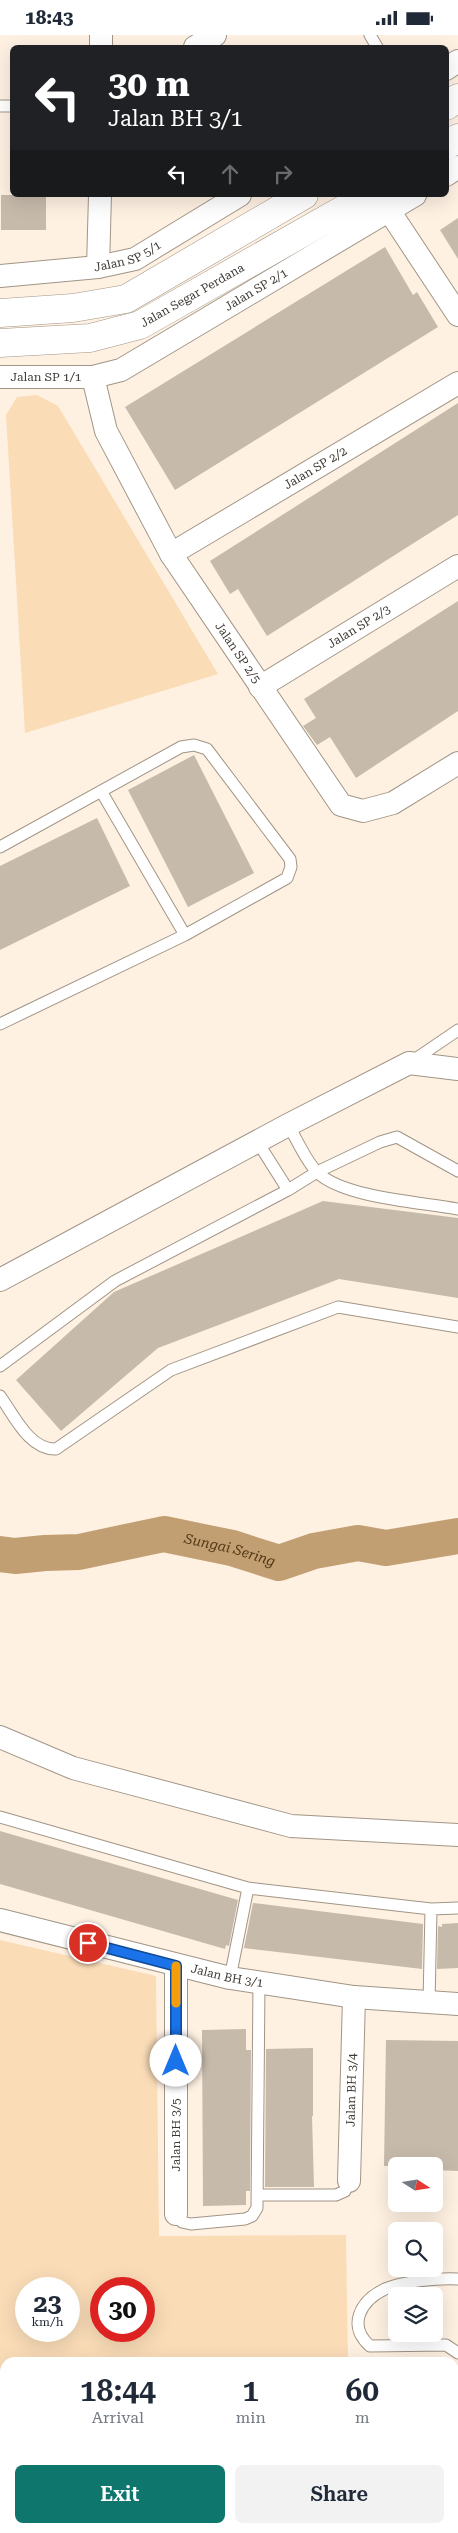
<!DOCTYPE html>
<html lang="en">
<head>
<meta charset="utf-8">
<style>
	:root { --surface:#fff; --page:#f2f2f3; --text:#1f2937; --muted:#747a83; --accent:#0f766e }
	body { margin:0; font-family:"Roboto Serif",serif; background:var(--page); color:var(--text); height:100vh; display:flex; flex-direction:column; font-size:19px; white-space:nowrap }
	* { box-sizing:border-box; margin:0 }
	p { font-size:16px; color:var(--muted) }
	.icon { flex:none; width:28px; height:28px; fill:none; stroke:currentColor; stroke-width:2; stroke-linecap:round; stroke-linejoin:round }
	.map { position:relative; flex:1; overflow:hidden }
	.sheet { position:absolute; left:0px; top:2322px; width:459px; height:176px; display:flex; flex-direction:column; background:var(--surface); border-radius:15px 15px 0 0; box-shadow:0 5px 20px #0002 }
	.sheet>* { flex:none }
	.guide { position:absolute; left:10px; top:10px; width:439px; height:152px; border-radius:8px; box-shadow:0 5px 20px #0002; background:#202124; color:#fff; overflow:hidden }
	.needle { width:32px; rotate:102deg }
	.tools { position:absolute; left:388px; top:2122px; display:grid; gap:10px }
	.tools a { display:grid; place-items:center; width:55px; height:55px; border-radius:8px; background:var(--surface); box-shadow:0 5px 20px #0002; font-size:25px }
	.speed { position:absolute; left:15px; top:2242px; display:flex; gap:10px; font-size:25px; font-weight:700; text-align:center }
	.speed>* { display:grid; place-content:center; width:65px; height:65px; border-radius:50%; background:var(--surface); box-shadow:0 5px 20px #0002; line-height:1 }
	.speed small { font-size:12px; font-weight:400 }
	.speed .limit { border:8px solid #d22; background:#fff; color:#111 }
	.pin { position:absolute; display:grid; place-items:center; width:42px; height:42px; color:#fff; margin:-21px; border:2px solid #fff; border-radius:50%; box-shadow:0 1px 5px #0007 }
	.me { position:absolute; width:55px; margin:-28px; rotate:0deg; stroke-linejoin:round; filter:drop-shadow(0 0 4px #0008) }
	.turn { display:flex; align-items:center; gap:18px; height:105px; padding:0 15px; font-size:22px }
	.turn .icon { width:65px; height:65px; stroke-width:2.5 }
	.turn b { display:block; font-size:35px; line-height:42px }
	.lanes { display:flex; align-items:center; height:48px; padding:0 15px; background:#0003; justify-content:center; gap:25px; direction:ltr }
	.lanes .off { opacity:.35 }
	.eta { display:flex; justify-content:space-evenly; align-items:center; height:85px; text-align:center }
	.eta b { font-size:30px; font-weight:600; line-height:35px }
	.cta { display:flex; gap:10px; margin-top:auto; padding:10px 15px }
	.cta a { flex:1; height:58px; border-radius:8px; background:var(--accent); color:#fff; font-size:20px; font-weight:600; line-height:58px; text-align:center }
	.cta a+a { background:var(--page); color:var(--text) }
	.status { display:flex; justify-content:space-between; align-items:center; height:35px; padding:0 25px; background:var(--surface); direction:ltr }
	.status svg { height:14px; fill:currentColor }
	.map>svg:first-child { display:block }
	.green { fill:#fadcb7; fill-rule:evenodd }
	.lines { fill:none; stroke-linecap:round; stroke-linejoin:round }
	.river { stroke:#c29f73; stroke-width:36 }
	.building { fill:#c6baab }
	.service-casing { stroke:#a19586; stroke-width:13 }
	.minor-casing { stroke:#a19586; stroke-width:24 }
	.tertiary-casing { stroke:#a19586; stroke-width:29 }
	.service { stroke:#fff; stroke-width:11 }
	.minor { stroke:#fff; stroke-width:22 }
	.tertiary { stroke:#fff; stroke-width:28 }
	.route-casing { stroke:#114b97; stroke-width:12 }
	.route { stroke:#1a73e8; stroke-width:9 }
	.slow { stroke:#f59e0b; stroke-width:9 }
	.labels { text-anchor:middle; stroke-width:4; stroke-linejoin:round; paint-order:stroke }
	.street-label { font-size:12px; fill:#3e3933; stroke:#fff }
	.water-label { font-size:14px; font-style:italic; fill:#513815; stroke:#fff }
</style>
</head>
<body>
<div class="status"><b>18:43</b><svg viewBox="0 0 49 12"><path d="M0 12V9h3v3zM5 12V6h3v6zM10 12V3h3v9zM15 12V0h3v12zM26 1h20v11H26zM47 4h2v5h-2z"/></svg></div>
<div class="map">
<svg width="458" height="2498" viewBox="0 0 458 2498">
	<rect width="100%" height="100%" fill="#fef1e2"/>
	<path class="green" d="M37,360L58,371L218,639L25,698L6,380L17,362Z
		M0,1905L156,1941L159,2201L346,2200L348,2327L5,2328V2494H454V2427L458,2426V2498H0ZM26,2254H69V2296H26ZM101,2254H144V2296H101Z"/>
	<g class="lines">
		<path class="river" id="s1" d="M0,1519L15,1521L45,1518L79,1517L164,1499L232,1513L279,1528L314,1516L358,1508L386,1513L458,1501"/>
	</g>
	<path class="building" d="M1,160H46V195H1Z
		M458,183V224L440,195Z
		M385,212L413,260L417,257L438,292L175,455L125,372Z
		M458,368V480L267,601L238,554L230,559L210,526Z
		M458,566V676L356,743L330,702L317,710L303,691L316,683L304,664Z
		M194,720L254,838L188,872L128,755Z
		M97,783L130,851L0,915V831Z
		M323,1166L458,1183V1263L339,1244L158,1313L61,1396L16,1345L114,1257Z
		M0,1796L238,1865L229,1911L226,1910L225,1914L0,1849Z
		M253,1868L423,1889L422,1934L244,1913Z
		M458,1888V1933L437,1934L438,1891L442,1892V1889Z
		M246,1994V2015H251L250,2156H246V2170L203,2171L202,1995Z
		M386,2005L458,2006V2136L434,2135V2131H384Z
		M313,2013V2081H312L314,2152H265L266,2014Z"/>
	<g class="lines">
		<defs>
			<path id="service" d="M370,0L377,12
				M0,71H12
				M101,756L185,900
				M0,812L181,712L194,710L207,714L290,824L291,832L287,843L185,900L0,989
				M411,1027L458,995
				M288,1090C297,1104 306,1127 318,1138C345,1163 421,1167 458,1174
				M257,1106L288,1155
				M0,1331L115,1246L288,1155L317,1137L380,1107L397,1102L458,1136
				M0,1361C14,1380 29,1415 56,1414L171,1335L338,1272L458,1292
				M0,1782L248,1853L431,1874L458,1873
				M230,1943L248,1853
				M429,1968L431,1874
				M257,2160H336L345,2156L349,2146
				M176,2179L182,2187L191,2189L245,2184L252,2181L257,2173L259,1948
				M458,2244C439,2243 403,2246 385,2254C360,2266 347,2291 370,2311L446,2310L458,2318"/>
			<g id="minor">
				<path d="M101,0V12"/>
				<path d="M195,12L215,0"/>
				<path d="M446,34L458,26"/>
				<path d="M446,140L458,132"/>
				<path d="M382,165L458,280"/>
				<path d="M98,232L100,160"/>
				<path id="s2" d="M0,241L98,232L135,224L240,160"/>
				<path id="s3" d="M0,342H93L121,335L415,160"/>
				<path id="s4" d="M93,342L106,396L171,519L341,770L363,776L393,768L458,728"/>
				<path id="s5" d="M171,519L458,348"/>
				<path id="s6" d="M260,652L458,531"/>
				<path d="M0,1245L288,1090L409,1028L458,1034"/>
				<path d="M0,1702L73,1733L291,1791L458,1800"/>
				<path id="s7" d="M0,1885L230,1943L354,1962L458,1969"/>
				<path d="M176,1931V2179"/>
				<path id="s8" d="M349,2146L354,1962"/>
			</g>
			<g id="tertiary">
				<path d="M446,71L458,63"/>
				<path d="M446,111L458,103"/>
				<path d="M0,278L73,273L126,264L304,160"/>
				<path id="s9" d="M0,308L90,303L140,290L369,160"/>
			</g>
		</defs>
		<use href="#service" class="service-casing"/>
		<use href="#minor" class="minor-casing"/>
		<use href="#tertiary" class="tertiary-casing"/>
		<use href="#service" class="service"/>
		<use href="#minor" class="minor"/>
		<use href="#tertiary" class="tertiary"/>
	</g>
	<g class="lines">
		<defs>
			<path id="route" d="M88,1908L176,1931V2026"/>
		</defs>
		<use href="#route" class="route-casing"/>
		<use href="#route" class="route"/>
		<path class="slow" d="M176,1931V1968"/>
	</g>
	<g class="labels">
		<g class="street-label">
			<text dy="4" stroke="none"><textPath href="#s2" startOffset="130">Jalan SP 5/1</textPath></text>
			<text dy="4" stroke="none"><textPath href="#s3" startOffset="279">Jalan SP 2/1</textPath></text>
			<text dy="4" stroke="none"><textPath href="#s9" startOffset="202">Jalan Segar Perdana</textPath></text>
			<text dy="4" stroke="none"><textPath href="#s3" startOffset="46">Jalan SP 1/1</textPath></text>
			<text dy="4" stroke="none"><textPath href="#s5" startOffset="168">Jalan SP 2/2</textPath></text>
			<text dy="4" stroke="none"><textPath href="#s6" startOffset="116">Jalan SP 2/3</textPath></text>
			<text dy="4" stroke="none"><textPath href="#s4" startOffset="314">Jalan SP 2/5</textPath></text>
			<text dy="4" stroke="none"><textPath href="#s7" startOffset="234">Jalan BH 3/1</textPath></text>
			<text dy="4" stroke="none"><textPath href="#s8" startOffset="91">Jalan BH 3/4</textPath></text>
			<text transform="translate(176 2100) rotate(-90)" y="4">Jalan BH 3/5</text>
		</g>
		<g class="water-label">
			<text dy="5" stroke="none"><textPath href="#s1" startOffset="234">Sungai Sering</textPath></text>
		</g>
	</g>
</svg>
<div class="tools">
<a><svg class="needle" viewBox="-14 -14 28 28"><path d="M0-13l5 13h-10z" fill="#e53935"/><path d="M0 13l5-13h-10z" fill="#747a83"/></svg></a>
<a><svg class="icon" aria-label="search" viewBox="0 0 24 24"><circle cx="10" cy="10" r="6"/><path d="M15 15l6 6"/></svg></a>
<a><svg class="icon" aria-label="layers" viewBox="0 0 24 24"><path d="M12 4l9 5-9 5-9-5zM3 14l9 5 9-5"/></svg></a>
</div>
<div class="speed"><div>23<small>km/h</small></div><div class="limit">30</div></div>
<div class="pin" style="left:88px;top:1908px;background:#d93025"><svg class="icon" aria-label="arrive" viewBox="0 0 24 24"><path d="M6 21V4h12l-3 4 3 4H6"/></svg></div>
<svg class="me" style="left:176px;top:2026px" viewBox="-20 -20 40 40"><circle r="19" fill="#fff"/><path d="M0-13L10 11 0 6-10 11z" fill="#1a73e8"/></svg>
<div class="guide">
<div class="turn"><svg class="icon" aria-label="left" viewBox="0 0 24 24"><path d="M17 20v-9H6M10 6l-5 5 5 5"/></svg><div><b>30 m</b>Jalan BH 3/1</div></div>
<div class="lanes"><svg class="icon" aria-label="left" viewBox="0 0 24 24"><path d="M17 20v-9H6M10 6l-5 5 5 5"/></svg><svg class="icon off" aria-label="ahead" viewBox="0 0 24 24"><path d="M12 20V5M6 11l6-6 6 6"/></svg><svg class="icon off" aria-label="right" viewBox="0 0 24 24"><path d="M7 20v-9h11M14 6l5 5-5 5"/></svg></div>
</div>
<section class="sheet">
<div class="eta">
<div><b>18:44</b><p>Arrival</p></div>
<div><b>1</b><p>min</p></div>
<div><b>60</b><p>m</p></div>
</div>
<div class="cta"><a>Exit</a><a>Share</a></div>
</section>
</div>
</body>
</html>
